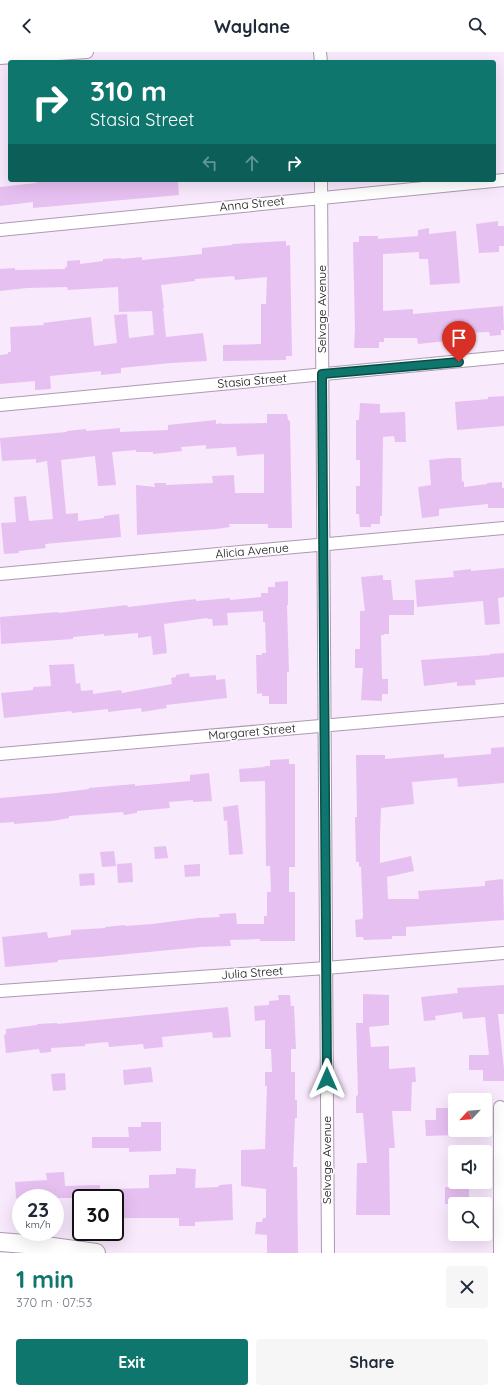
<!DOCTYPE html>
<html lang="en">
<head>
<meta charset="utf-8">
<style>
	:root { --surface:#fff; --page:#f6f6f7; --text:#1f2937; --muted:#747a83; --accent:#0f766e }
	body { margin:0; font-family:Quicksand,sans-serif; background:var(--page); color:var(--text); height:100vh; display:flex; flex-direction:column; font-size:15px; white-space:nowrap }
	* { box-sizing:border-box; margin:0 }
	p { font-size:13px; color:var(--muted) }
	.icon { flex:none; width:22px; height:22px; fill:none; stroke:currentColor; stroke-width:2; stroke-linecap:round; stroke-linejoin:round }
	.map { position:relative; height:1201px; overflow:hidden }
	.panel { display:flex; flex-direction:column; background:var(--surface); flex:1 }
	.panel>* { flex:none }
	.banner { position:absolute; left:8px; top:8px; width:488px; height:122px; border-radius:4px; box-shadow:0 4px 16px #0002; background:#0f766e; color:#fff; overflow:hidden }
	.needle { width:26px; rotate:244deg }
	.controls { position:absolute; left:448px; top:1041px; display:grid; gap:8px }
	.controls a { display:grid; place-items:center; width:44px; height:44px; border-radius:4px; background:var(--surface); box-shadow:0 4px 16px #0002; font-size:20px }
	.speed { position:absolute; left:12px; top:1137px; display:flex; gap:8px; font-size:20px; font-weight:700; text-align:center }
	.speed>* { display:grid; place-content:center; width:52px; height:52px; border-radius:50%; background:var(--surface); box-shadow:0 4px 16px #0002; line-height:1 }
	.speed small { font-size:10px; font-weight:400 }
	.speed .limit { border:2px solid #111; border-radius:6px; background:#fff; color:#111 }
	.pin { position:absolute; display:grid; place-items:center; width:34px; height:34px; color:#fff; margin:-41px -17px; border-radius:50% 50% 50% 0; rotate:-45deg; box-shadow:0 0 4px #0007 }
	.pin .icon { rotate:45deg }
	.me { position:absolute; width:44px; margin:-22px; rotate:0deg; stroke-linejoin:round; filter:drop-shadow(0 0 3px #0008) }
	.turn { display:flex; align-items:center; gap:14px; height:84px; padding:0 16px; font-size:18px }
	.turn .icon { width:52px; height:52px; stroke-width:2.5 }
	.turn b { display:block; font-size:28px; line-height:34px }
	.lanes { display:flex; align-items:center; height:38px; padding:0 16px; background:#0003; justify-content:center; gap:20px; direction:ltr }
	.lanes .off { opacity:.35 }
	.round { display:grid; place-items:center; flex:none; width:42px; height:42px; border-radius:4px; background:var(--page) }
	.overview { display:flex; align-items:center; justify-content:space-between; height:68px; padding:0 16px }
	h1 { font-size:24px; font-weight:800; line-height:30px; color:var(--accent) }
	.action { display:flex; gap:8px; margin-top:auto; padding:8px 16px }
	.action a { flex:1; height:46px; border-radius:4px; background:var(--accent); color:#fff; font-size:16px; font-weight:800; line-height:46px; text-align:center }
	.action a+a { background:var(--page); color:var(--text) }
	header { display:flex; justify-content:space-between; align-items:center; height:52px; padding:0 16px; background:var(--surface); font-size:18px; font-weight:800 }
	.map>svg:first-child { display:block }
	.building { fill:#e7c0f2 }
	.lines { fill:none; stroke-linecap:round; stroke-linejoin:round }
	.street-casing { stroke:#ac9ab1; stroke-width:14 }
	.secondary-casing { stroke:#ac9ab1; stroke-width:20 }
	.street { stroke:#fff; stroke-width:12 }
	.secondary { stroke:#fff; stroke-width:18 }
	.route-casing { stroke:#0a4d48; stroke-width:10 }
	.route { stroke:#0f766e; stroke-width:7 }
	.labels { text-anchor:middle; stroke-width:3.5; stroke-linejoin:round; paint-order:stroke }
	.street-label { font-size:12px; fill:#100a12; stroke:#fcfcfc }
</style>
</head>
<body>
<header><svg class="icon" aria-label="back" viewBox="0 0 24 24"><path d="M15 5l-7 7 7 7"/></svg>Waylane<svg class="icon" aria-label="search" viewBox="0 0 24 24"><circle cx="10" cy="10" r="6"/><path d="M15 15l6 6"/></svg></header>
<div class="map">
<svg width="504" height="1201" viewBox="0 0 504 1201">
	<rect width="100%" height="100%" fill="#f8e9fc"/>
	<path class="building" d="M36,128H178L179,143L33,156V150L0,154V135L36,131Z
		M498,169V174H504V194H499V200L479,201L476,172Z
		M429,176V182L456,179L460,231L430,233L428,207H419V200L383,202V259L413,257V262L503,254L504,278H501V283L490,284L489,280L465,281L466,287L418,292L417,286H384V290H379V296H354L355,277L353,190H359V184H378V187L418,184V178Z
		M286,189V194L290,193L292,304H286V308L223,309V293L261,292V252H266L267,225L235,228L234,224L195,227V229L161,233L164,256H163L166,285L203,281L207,309L171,311L121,316V321L101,323V319L50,324L51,337L35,338V329L0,332V303L8,302V300H11L10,275L44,273L43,271L91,265L94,294L117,291L114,263L127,262L129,286L154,283L152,259L119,260L118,235L68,238L67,235L27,236L0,239V217L15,216V218L65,217V215H67V209L80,208V212L103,209V207L121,206V207L142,205V208L202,202V196L232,193V192Z
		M504,344V374L457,378L455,350L488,347V345Z
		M360,351L380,352V361L405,360L406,390H395L394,384L383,385L382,464H380V472H371V475H360L359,462H356V434H360V408H356V368H359Z
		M267,362H287L288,368L290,369L292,476H268V472H229L230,475L216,477L137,483L136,433L155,435L154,431H166V433L213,431L212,424L234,423L235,441H264V402L237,404L236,395L206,397V393L181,395L182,399L153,402V400H136V398L112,400L116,433L98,434L95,404L61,408L66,462L78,461V469L104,466V464L119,462L121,485L45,492L46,496L19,499V501L4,502L1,471L16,470L14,445L26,444L29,469L53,467L47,409L36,411V407L2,409L0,386L67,380V379L86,377V379L120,376V380L168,378V373L216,368V372L222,371V372L267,371Z
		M448,406H461L462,430L464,429V435L487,432V431L502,430V436H504V456H488V452L439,457V464L422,466L418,435L431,433L429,408Z
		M504,516V545L498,546L500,572L485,573L483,549L417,555L415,528L454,525L453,519L471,517V519Z
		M383,523V528H391L393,548H414V563H389V582H384V583H381L382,627H388V642H382V649L361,648L363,616H355V597H360V559H365L361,525Z
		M288,529V553H287L289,620H287V652H269V644H262V641L257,642L256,603H262V601H266L265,570H263V559L227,561L228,573L213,574L212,567H208L207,566L164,572L167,601L153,603L151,584L138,586V581L104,584V582L73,585V587L1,592L0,565L58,560L59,561L127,553L128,555L196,547V549L230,546V548L261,545V541H268V535H275V530Z
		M504,601V625L475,628L476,633L457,634V630L424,634L421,608L490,603V602Z
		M74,612L76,632L80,631L81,639L93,638V642L121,638L122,641L172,632L171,626L176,625V623L189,621L190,625L216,623V628L225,627L227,646L166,653L167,656L142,660L141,656L108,660V657L72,661L71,659L4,666L1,641L33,638V635L51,634L49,613Z
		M504,695V731L458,735L457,726L412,730L414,752L381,756L380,782V811L411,804L414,819L387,825L388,847H419L418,839L485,834V829L503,827L504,868L406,875V884H392V887L364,888L363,885H356L355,868L362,867L363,865L361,815H359V810H356L355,765H357L356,703H385V707L444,702V706L491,702V696Z
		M289,707V712H295V815H289V840H295V889H260V887L230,888L231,894L200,895L98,905L58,908V910L5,915L2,885L47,880L48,886L71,883V878L105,876V875L125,873V874L152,872L198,866L220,865L219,862L236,861L237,872H264V864H267V840H271L270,814H266L265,729L240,730L239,717L265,715V714H270V708Z
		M209,721L212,749L193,750V748L169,750L170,756L137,759V761L124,763L123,760L69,764V766L52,769L14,772V770L0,771V746L57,741L89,737V736L135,732V734L190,729V723Z
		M238,753L243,802L229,803L227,768L224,769L223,755Z
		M166,794L168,806L155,807L154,795Z
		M114,799L116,814L102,815L100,800Z
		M132,811L133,830L118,831L117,812Z
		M200,812V824L185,825L184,813Z
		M94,821L95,833L80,834L79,822Z
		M504,933V962H498L504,1017V1029H483V1018H469V1003H489L485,965L463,967L462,960L435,964L436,968L424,969L421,945L458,941L457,936Z
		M363,942L389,943V973L369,975L371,995L389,994V1017L415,1015L416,1030H412L411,1059H392L395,1096H389L390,1163H356L357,1111H367L363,1061H356V1044L358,1043L356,971H363Z
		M278,943H290L291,954H294L296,997H291V1020H295V1048H297V1066H295L293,1115H297L298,1201H267V1183L255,1182L256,1170H262L263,1166H266V1137L241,1134V1098L265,1097L267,1034H265V1020H272L271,997H265V968L255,969L254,954L269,953V949L279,948Z
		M228,955L231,985L213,986L212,980L162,985L163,995L144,997L143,992L109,995L108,990L85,992V994L51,996V1000L40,1001L39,997L6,1001L4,983L6,982V977L37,973V972L57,971V972Z
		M151,1015L153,1030L124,1033L123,1018Z
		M65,1021L66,1038L53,1039L51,1022Z
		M436,1056H455V1083L426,1084L425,1068H436Z
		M141,1070H161V1099L129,1100V1096H92V1085H129L128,1075H141Z
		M176,1116L196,1117L195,1136L218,1135L220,1133L232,1132L233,1168L195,1170V1174H179V1166H115V1137L149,1136V1123L176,1122Z
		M64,1120L65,1134L100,1133V1146H16L15,1130L47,1128L46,1121Z
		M445,1135H469V1152H445Z"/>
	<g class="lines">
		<defs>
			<path id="street" d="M320,0L321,10
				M0,6L87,0
				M321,128L328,1201
				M0,178L504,128
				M0,353L504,305
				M0,522L504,476
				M0,702L504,658
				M0,939L326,916L504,901
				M500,1201V1055"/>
			<path id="secondary" d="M0,1190L38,1193L96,1201"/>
		</defs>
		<use href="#street" class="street-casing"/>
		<use href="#secondary" class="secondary-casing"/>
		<use href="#street" class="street"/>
		<use href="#secondary" class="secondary"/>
	</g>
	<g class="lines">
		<defs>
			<path id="route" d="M327,1027L322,322L459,310"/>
		</defs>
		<use href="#route" class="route-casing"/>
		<use href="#route" class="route"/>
	</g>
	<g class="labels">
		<g class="street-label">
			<text transform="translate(252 152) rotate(-6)" y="4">Anna Street</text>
			<text transform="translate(322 257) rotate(-90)" y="4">Selvage Avenue</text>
			<text transform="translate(252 329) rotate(-5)" y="4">Stasia Street</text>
			<text transform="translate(252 499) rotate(-5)" y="4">Alicia Avenue</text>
			<text transform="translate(252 680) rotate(-5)" y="4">Margaret Street</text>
			<text transform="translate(252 921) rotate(-4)" y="4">Julia Street</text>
			<text transform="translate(327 1108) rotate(-90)" y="4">Selvage Avenue</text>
		</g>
	</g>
</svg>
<div class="controls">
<a><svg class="needle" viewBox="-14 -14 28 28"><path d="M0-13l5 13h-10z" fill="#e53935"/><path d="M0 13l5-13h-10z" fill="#747a83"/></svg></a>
<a><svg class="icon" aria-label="sound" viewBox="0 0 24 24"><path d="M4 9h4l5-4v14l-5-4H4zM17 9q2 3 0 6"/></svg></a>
<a><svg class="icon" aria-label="search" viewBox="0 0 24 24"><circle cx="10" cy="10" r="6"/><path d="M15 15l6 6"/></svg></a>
</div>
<div class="speed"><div>23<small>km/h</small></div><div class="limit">30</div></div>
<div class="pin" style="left:459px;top:310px;background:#d93025"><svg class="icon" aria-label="arrive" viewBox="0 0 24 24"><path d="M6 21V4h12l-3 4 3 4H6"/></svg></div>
<svg class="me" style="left:327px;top:1027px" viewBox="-20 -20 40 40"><path d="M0-17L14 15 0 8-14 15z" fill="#0f766e" stroke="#fff" stroke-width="4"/></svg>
<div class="banner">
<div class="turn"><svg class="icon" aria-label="right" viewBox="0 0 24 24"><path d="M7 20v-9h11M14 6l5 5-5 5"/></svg><div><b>310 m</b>Stasia Street</div></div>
<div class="lanes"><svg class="icon off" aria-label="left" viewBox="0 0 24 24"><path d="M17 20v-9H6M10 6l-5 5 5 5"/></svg><svg class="icon off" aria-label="ahead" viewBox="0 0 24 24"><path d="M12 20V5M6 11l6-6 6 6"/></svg><svg class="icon" aria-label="right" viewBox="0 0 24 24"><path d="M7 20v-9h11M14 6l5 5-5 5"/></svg></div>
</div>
</div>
<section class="panel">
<div class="overview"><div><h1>1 min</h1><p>370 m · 07:53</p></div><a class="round"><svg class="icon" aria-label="close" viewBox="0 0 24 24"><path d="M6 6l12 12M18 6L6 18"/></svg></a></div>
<div class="action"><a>Exit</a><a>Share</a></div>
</section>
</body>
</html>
